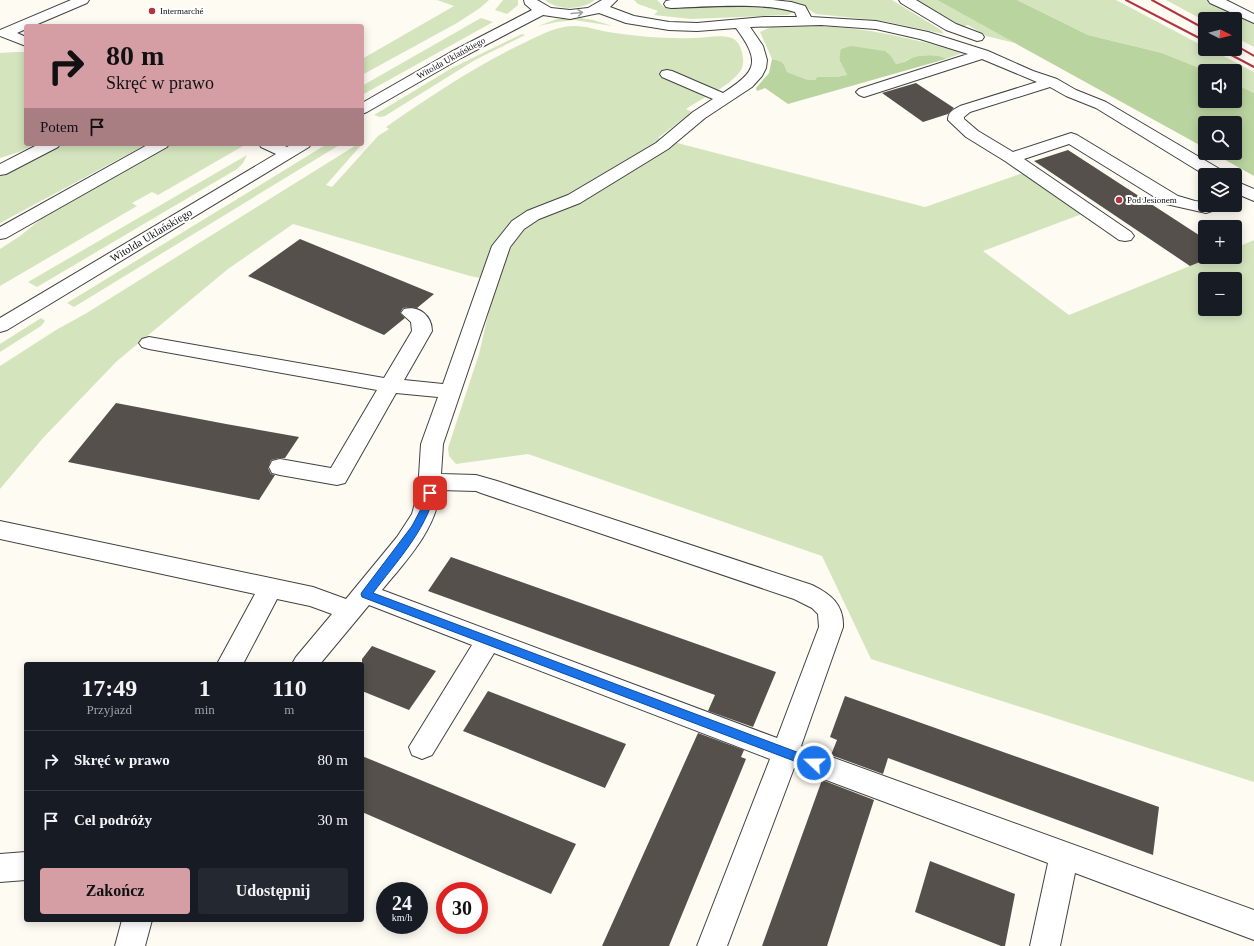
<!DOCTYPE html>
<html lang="pl">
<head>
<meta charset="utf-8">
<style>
	:root { --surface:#171b24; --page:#242831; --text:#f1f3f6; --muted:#9ea1a6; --line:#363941; --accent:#d49ea4 }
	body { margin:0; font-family:"Times New Roman",serif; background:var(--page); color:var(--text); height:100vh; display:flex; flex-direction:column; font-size:15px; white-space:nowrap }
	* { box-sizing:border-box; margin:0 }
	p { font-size:13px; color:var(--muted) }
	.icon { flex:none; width:22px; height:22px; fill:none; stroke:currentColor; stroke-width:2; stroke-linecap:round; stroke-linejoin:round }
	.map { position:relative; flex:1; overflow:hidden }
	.drawer { position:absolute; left:24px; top:662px; width:340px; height:260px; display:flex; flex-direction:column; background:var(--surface); border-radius:4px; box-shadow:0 2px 10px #0003 }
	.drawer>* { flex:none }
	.banner { position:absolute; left:24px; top:24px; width:340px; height:122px; border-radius:4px; box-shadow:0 2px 10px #0003; background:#d49ea4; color:#111; overflow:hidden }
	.needle { width:26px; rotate:96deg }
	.tools { position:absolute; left:1198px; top:12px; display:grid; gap:8px }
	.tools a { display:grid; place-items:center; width:44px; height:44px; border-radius:4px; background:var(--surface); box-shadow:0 2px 10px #0003; font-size:20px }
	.speed { position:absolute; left:376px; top:882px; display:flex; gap:8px; font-size:20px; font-weight:700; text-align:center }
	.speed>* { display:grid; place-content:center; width:52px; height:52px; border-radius:50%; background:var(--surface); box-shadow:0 2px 10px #0003; line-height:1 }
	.speed small { font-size:10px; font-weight:400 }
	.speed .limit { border:6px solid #d22; background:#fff; color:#111 }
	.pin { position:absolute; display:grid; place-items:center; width:34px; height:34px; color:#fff; margin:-17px; border-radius:8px; box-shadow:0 2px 6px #0006 }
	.me { position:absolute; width:44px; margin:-22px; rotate:291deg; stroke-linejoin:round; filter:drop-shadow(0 0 3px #0008) }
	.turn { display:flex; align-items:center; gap:14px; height:84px; padding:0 16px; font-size:18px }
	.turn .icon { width:52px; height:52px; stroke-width:2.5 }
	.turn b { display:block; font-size:28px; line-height:34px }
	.then { display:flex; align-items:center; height:38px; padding:0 16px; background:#0003; gap:8px; font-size:15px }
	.eta { display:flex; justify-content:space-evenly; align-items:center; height:68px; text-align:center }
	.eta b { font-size:24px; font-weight:700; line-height:28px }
	.primary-button { display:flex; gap:8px; margin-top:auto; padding:8px 16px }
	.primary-button a { flex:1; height:46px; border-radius:4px; background:var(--accent); color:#111; font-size:16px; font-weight:700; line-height:46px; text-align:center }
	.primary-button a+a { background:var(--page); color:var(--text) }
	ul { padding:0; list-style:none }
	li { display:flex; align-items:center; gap:12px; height:60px; padding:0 16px; border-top:1px solid var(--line) }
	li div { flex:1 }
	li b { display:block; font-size:15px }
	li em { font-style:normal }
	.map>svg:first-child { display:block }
	.green { fill:#d4e5be; fill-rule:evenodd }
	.forest { fill:#b9d49f }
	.building { fill:#56504c }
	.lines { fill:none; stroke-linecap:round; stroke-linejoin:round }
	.minor-casing { stroke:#424242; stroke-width:2 }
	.minor { fill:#fff; fill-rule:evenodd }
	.rail { stroke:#b0353f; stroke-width:2 }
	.oneway { stroke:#9f9f9f }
	.route { fill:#1a73e8; stroke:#114b97 }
	.poi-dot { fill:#b0353f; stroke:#fff; stroke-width:1.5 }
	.labels { text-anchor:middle; stroke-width:4; stroke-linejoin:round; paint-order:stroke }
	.far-poi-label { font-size:9px; fill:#0f0f0f; stroke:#fff; text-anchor:start }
	.far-street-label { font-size:9px; fill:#0f0f0f; stroke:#fff }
	.street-label { font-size:11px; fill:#0f0f0f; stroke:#fff }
</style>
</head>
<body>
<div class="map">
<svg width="1254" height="946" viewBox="0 0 1254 946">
	<rect width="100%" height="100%" fill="#fdfbf2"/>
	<path class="green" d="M437,0H489L480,8L457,23L362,75V59L454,6Z
		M503,0H518V5L507,14L495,10Z
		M545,0H595C582,10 558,11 545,0Z
		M634,0H657L664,7L766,4L794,12L788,15L691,19L654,15L658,11L638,4Z
		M786,0H892L941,30L944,34L883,21L816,14L800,4Z
		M916,0H937L1015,43L986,36L968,25L961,27Z
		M1017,0H1116L1205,47V49H1210L1254,72V93L1235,84V71H1207L1162,53L1088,35Z
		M1166,0H1207L1254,23V47L1235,37V19H1205V21Z
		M481,18L493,22L362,95V86L367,83Z
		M581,18L593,20L613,26L574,20L557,22L538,26L557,19Z
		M575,26C586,26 597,30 608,32C635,36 665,39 693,38C705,38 720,34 732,38C742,42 746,62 741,70C731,86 702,98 686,109L692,112L658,138L925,207L1023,173L1082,214L983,251L1069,315L1212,257H1235V248L1254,240V782L871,659L822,556L528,454L456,464L449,456L448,448L479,354L496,281L470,276L293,224L228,269L117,361L43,438L0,489V366L56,330L85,314L358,144H362V141L365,140L363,143L326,185L332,187L378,136L389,129L386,127C431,96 477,65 526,42C542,34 557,26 575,26ZM1205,279H1235V309H1205Z
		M813,26C865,27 913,38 962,53L946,59C940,54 922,55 914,57C906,60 905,62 896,64C880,38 861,54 840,63L845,69L847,75L836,77H817L815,80H808L787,72C784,62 782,61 772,59L760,32L771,27Z
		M522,34L525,35L475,60L385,116L380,117L374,115L452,68Z
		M15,52H26V144H36L19,152L0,158V53Z
		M60,144H147L0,223V176Z
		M172,144H241L243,146L158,195L152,192L132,203L137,206L0,286V249L20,236L46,215L97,184Z
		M327,144H341L74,307L67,303Z
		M247,155L243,163L237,169L37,287L28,282Z
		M41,318L45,321L41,326L0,352V344Z"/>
	<path class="forest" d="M937,0H1017L1088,35L1162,53L1207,71H1205V101H1235V84L1254,93V176L1213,153H1235V123H1205V148Z
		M851,46L885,51L891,56L896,64C906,62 907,60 914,57C922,55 940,54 946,59L788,104L765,88L757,91L756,88L769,73L772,59C782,61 784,62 787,72L808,80H815L817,77H836L847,75C843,63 837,65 841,49Z"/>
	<path class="building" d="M916,83L954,108L948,114L923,122L882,93Z
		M1068,150L1205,239V260L1190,266L1034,161Z
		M300,239L434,294L417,308L410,307L403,308L400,313L405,318L384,335L248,276Z
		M116,403L226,424L299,437L285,458H280L271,460L268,468L271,474L275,475L259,500L68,462Z
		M451,557L776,672L753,727L708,711L715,695L428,591Z
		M372,646L436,671L409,710L362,691V659Z
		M488,691L626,744L605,788L463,731Z
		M845,696L1159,807L1153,855L888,758L883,774L831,755L837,740L830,737Z
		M698,733L744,750L741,757L746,759L669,946H602Z
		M362,756L576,844L551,894L362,812Z
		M822,780L874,800L827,946H762Z
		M930,861L1015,894L1005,946H1001L915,912Z"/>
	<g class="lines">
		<defs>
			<path id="minor" d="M71,0H89L87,3L33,26H26V29L17,33L26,37V46L0,36V30Z
				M524,0H537L551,8L570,10L588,8L602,0H617L610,7L634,16L669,22L697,23L765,17H797L795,12C763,2 706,7 671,8L666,7L664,4L666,1L671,0H773L791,2L805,6L811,17L876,21L928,32L988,51L1033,71L1057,79L1076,90L1106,102L1223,171L1225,175H1205L1096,108L1066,96L1050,87L970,112L964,117V119L978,131L1013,152L1065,135L1071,133L1077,135L1178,196L1195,201L1205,202V205H1221L1218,209L1206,213L1166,204L1069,144L1024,159L1131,232L1134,236L1131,240L1125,241L1119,240L1005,161L966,137L948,120C948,112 953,110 960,106L1037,82L982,59L864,97L859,95L856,92L859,89L968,54L920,39L876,29L821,25L750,27L763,46L767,60L766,68L762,76L752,87L705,118L668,149L580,203L539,219L524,229L510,247L443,444L441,474L476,475L497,481L812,585C830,594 844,604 843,627L801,746L1254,910V940L1075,873L1060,946H1030L1048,863L794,768L727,946H697L770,759L494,653L432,755L422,759L412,755L409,747L472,645L369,605L320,664H292L296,657L332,614L310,606L277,599L243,664H217L255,594L0,539V521L313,587L346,599L397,537L412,514L418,492L421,444L438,397L396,393L345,483L337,485L280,475L272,473L269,467L272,461L280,459L331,468L377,390L149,349L142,347L139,343L142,339L149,337L384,378L412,331L411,322L401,313L404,309C419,305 432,316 432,331L404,380L443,384L492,246L512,221L527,211L568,195L656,143L693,112L713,99L662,77L660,74L662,71L667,70L672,71L723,93C757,71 761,62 736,28L697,31L669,30L626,23L599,13L570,19L543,15L461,58L367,112L362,114V103L451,52L532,10L525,4ZM440,490L476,491L481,493L794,599L812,608L818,614L819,627L777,738L382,590C405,562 437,529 440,490Z
				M899,0H916L956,24L982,34L984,37L982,40L977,41L946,30L901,3Z
				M1208,0H1226L1254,14V23L1210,3Z
				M39,144H60L58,147L6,174L0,175V164Z
				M149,144H169L167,147L6,238L0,239V227Z
				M259,144H281L287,147L292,144H311L309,147L7,330L0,332V318L276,154L261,147Z
				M1235,181L1254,189V201L1235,193Z
				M26,852V880L0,882V854Z
				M122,920H152L145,946H115Z"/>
		</defs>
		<use href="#minor" class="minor-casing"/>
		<use href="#minor" class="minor"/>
		<path class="rail" d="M1126,0L1205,41
			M1152,0L1205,29
			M1235,45L1254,56
			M1220,49L1254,67"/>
	</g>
	<defs><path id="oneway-shaft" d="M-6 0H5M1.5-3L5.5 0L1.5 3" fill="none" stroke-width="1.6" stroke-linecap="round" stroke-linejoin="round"/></defs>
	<use class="oneway" href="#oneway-shaft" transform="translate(577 13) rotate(-5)"/>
	<path class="route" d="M430,490L435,493C425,532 396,562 373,593L818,760L820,763L818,767L814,768L810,767L362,597L361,594L362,592L412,526L422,507L425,493Z"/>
	<g class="poi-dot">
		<circle cx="152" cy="11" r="4"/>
		<circle cx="1119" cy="200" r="4"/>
	</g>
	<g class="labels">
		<g class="far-poi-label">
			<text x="160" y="14">Intermarché</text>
			<text x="1127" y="203">Pod Jesionem</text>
		</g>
		<g class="far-street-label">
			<text transform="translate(451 58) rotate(-29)" y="3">Witolda Uklańskiego</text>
		</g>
		<g class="street-label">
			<text transform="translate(151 235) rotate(-31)" y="4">Witolda Uklańskiego</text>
		</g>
	</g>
</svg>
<div class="tools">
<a><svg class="needle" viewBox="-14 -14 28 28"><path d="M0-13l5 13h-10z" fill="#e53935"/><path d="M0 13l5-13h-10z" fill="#9ea1a6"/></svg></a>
<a><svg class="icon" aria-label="sound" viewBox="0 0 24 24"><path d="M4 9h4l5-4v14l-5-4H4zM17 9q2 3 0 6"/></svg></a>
<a><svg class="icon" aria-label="search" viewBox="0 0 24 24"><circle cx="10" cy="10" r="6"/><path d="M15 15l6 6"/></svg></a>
<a><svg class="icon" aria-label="layers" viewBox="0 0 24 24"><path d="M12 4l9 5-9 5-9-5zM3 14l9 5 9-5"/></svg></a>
<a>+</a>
<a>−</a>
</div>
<div class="speed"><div>24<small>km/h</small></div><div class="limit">30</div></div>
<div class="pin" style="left:430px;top:493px;background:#d93025"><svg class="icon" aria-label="arrive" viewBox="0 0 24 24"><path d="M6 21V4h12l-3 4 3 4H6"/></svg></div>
<svg class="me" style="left:814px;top:763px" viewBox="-20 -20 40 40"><circle r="17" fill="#1a73e8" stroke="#fff" stroke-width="3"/><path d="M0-11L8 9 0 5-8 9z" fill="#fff"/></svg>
<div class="banner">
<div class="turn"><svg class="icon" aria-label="right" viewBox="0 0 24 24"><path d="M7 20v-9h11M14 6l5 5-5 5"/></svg><div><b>80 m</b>Skręć w prawo</div></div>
<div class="then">Potem<svg class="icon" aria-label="arrive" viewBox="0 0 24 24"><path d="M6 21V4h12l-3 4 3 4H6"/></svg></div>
</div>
<section class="drawer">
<div class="eta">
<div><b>17:49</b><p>Przyjazd</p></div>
<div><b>1</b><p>min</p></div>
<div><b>110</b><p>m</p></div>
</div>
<ul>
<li><svg class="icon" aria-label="right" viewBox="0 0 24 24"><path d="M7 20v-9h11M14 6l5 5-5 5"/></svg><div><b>Skręć w prawo</b></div><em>80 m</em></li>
<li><svg class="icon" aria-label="arrive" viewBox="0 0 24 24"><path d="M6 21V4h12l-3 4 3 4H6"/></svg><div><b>Cel podróży</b></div><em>30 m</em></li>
</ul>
<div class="primary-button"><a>Zakończ</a><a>Udostępnij</a></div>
</section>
</div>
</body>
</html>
